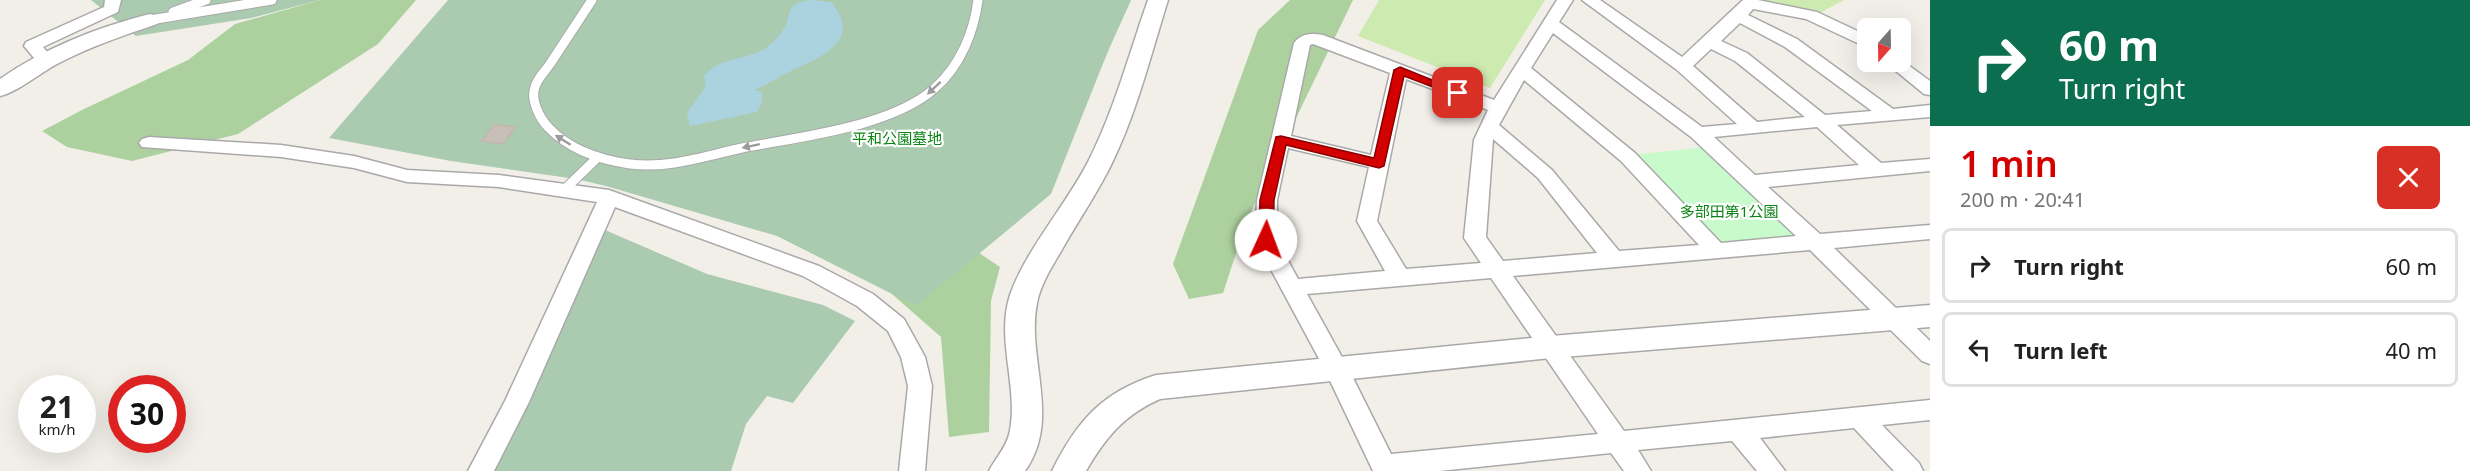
<!DOCTYPE html>
<html lang="en">
<head>
<meta charset="utf-8">
<style>
	:root { --surface:#fff; --page:#f2f2f2; --text:#222; --muted:#767676; --line:#e0e0e0; --accent:#d40000 }
	body { margin:0; font-family:"Noto Sans","Noto Sans JP",sans-serif; background:var(--page); color:var(--text); height:100vh; display:flex; flex-direction:column; font-size:22px; white-space:nowrap }
	* { box-sizing:border-box; margin:0 }
	p { font-size:20px; color:var(--muted) }
	.icon { flex:none; width:33px; height:33px; fill:none; stroke:currentColor; stroke-width:2; stroke-linecap:round; stroke-linejoin:round }
	.map { position:relative; flex:1; overflow:hidden }
	.sheet { display:flex; flex-direction:column; background:var(--surface); width:540px }
	.sheet>* { flex:none }
	.guide { background:#0b6e4f; color:#fff; overflow:hidden }
	.needle { width:39px; rotate:200deg }
	.fabs { position:absolute; left:1857px; top:18px; display:grid; gap:12px }
	.fabs a { display:grid; place-items:center; width:54px; height:54px; border-radius:9px; background:var(--surface); box-shadow:0 6px 24px #0002; font-size:30px }
	.speed { position:absolute; left:18px; top:375px; display:flex; gap:12px; font-size:30px; font-weight:700; text-align:center }
	.speed>* { display:grid; place-content:center; width:78px; height:78px; border-radius:50%; background:var(--surface); box-shadow:0 6px 24px #0002; line-height:1 }
	.speed small { font-size:15px; font-weight:400 }
	.speed .limit { border:9px solid #d22; background:#fff; color:#111 }
	.pin { position:absolute; display:grid; place-items:center; width:51px; height:51px; color:#fff; margin:-26px; border-radius:12px; box-shadow:0 3px 9px #0006 }
	.me { position:absolute; width:66px; margin:-33px; rotate:2deg; stroke-linejoin:round; filter:drop-shadow(0 0 4px #0008) }
	.turn { display:flex; align-items:center; gap:21px; height:126px; padding:0 30px; font-size:27px }
	.turn .icon { width:78px; height:78px; stroke-width:2.5 }
	.turn b { display:block; font-size:42px; line-height:51px }
	.round { display:grid; place-items:center; flex:none; width:63px; height:63px; border-radius:9px; background:var(--page) }
	.headline { display:flex; align-items:center; justify-content:space-between; height:102px; padding:0 30px }
	h1 { font-size:36px; font-weight:600; line-height:45px; color:var(--accent) }
	ul { padding:0; list-style:none }
	li { display:flex; align-items:center; gap:18px; height:75px; margin:0 12px 9px; padding:0 18px; border:3px solid var(--line); border-radius:9px }
	li div { flex:1 }
	li b { display:block; font-size:22px }
	li em { font-style:normal }
	main { display:flex; flex:1; min-height:0 }
	.map>svg:first-child { display:block }
	.grass { fill:#cdebb0 }
	.forest { fill:#add19e }
	.cemetery { fill:#aacbaf }
	.park { fill:#c8facc }
	.water { fill:#aad3df }
	.building { fill:#c7bfb8; stroke:#c4b6ab; stroke-width:1.5 }
	.lines { fill:none; stroke-linecap:round; stroke-linejoin:round }
	.service-casing { stroke:#a9a9a9; stroke-width:11 }
	.minor-casing { stroke:#a9a9a9; stroke-width:3 }
	.tertiary-casing { stroke:#a9a9a9; stroke-width:3 }
	.service { stroke:#fff; stroke-width:9 }
	.minor { fill:#fff; fill-rule:evenodd }
	.tertiary { fill:#fff; fill-rule:evenodd }
	.oneway { fill:#9c9c9c }
	.route { fill:#d40000; stroke:#8a0000; stroke-width:1.5 }
	.labels { text-anchor:middle; stroke-width:4.5; stroke-linejoin:round; paint-order:stroke }
	.park-label { font-size:15px; fill:#0c8416; stroke:#fff }
</style>
</head>
<body>
<main>
<div class="map">
<svg width="1930" height="471" viewBox="0 0 1930 471">
	<rect width="100%" height="100%" fill="#f2efe9"/>
	<path class="grass" d="M1379,0H1545L1490,88L1358,36Z
		M1758,0H1844L1820,13Z"/>
	<path class="forest" d="M320,0H416L378,44L238,134L132,161L67,147L42,131L84,109L188,60L235,24Z
		M1076,0H1131L1040,203L927,218L1000,267L991,301L989,432L949,437L941,337L829,239Z
		M1290,0H1353L1247,220L1223,293L1189,299L1173,264L1258,30Z"/>
	<path class="cemetery" d="M91,0H320L251,18L136,36Z
		M448,0H1131L1112,41L1051,194L916,306L777,236L606,186L576,179L451,161L329,138Z
		M605,230L707,274L823,305L855,321L793,403L767,396L746,424L731,471H487Z"/>
	<path class="park" d="M1706,147L1798,235L1797,240L1722,245L1630,155Z"/>
	<path class="water" d="M811,0L831,2C864,42 820,57 789,72C778,77 766,86 756,89V91H762V101L757,112L690,126L687,113L706,86L704,76C717,58 744,60 763,50C772,44 784,32 787,22C791,4 793,3 811,0Z"/>
	<path class="building" d="M494,125L515,127L503,144L482,141Z"/>
	<g class="lines">
		<defs>
			<path id="service" d="M592,0C578,21 564,43 550,64C545,71 537,79 535,87C530,100 540,119 549,128C570,150 601,160 630,164C668,169 705,156 742,148C798,137 892,127 935,88C960,66 974,32 978,0
				M173,12L206,0
				M150,20L272,0
				M565,189L598,157"/>
			<path id="minor" d="M105,0H121L118,12L43,47L54,60L51,64H39L24,46L26,42L104,7Z
				M1557,0H1573L1559,22L1702,127L1737,124L1677,70L1582,0H1600L1682,57L1743,0H1758L1817,12L1868,36V48L1806,19L1753,9L1748,15L1797,39L1893,109L1930,105V117L1837,125L1881,163L1930,159V171L1768,187L1820,234L1930,225V239L1834,248L1930,341V364L1922,361L1810,250L1513,276L1624,431L1930,400V420L1882,425L1919,463L1923,471H1894L1854,428L1760,438L1785,471H1757L1732,441L1638,450L1651,471H1624L1611,453L1439,471H1373L1324,368L1255,240L1257,200L1294,43C1301,33 1312,33 1323,35L1494,100ZM1740,23L1785,47L1872,111L1825,115L1747,53L1721,41ZM1553,33L1691,137L1796,236L1721,243L1635,153L1531,68ZM1313,44L1390,73L1371,155L1291,136L1310,45ZM1711,49L1735,61L1805,117L1757,122L1693,66ZM1406,79L1488,110L1474,140L1464,238L1481,263L1406,269L1377,221ZM1524,80L1621,161L1699,245L1619,251L1552,170L1499,125ZM1817,127L1859,165L1755,175L1714,137ZM1493,139L1538,178L1597,253L1503,261L1486,237ZM1288,148L1369,167L1357,221L1385,271L1298,279L1277,240V200ZM1491,278L1598,434L1391,454L1348,368L1307,294Z
				M1900,59L1930,81V95L1924,94L1885,62H1900Z
				M149,137L281,145L354,156L407,170L499,175L609,190L819,266L873,294L904,319L925,357L932,386L925,471H899L908,386L901,357L888,331L857,306L803,276L615,207L529,402L494,471H468L505,401L597,202L499,187L407,182L354,168L281,157L142,147L139,143L142,139Z"/>
			<path id="tertiary" d="M1148,0H1168C1151,54 1137,112 1112,163C1098,192 1080,218 1064,246C1054,264 1041,282 1037,303C1026,359 1062,419 1025,471H989C995,459 1005,449 1009,435C1020,389 995,341 1010,295C1025,251 1066,205 1088,162C1114,111 1129,54 1148,0Z
				M150,14L157,16L161,20L157,24C125,35 92,46 61,62C42,71 20,91 0,96V79C45,48 98,27 150,14Z
				M1930,305V327L1551,358L1160,399C1125,414 1105,438 1086,471H1052C1077,421 1102,392 1156,375L1551,336Z"/>
		</defs>
		<use href="#service" class="service-casing"/>
		<use href="#minor" class="minor-casing"/>
		<use href="#tertiary" class="tertiary-casing"/>
		<use href="#service" class="service"/>
		<use href="#minor" class="minor"/>
		<use href="#tertiary" class="tertiary"/>
	</g>
	<defs><path id="oneway-solid" d="M-6-.8H1V-3.2L6.5 0L1 3.2V.8H-6Z" transform="scale(1.5)"/></defs>
	<g class="oneway">
		<use href="#oneway-solid" transform="translate(934 88) rotate(137)"/>
		<use href="#oneway-solid" transform="translate(563 140) rotate(-148)"/>
		<use href="#oneway-solid" transform="translate(751 146) rotate(168)"/>
	</g>
	<path class="route" d="M1400,67L1464,93L1463,95H1454L1404,76L1384,166L1379,168L1286,145L1274,200L1273,240L1271,243H1261L1259,240L1260,200L1276,137L1281,136L1374,158L1394,70Z"/>
	<g class="labels">
		<g class="park-label">
			<text x="897" y="144">平和公園墓地</text>
			<text x="1729" y="217">多部田第1公園</text>
		</g>
	</g>
</svg>
<div class="fabs">
<a><svg class="needle" viewBox="-14 -14 28 28"><path d="M0-13l5 13h-10z" fill="#e53935"/><path d="M0 13l5-13h-10z" fill="#767676"/></svg></a>
</div>
<div class="speed"><div>21<small>km/h</small></div><div class="limit">30</div></div>
<div class="pin" style="left:1458px;top:93px;background:#d93025"><svg class="icon" aria-label="arrive" viewBox="0 0 24 24"><path d="M6 21V4h12l-3 4 3 4H6"/></svg></div>
<svg class="me" style="left:1266px;top:240px" viewBox="-20 -20 40 40"><circle r="19" fill="#fff"/><path d="M0-13L10 11 0 6-10 11z" fill="#d40000"/></svg>
</div>
<section class="sheet">
<div class="guide">
<div class="turn"><svg class="icon" aria-label="right" viewBox="0 0 24 24"><path d="M7 20v-9h11M14 6l5 5-5 5"/></svg><div><b>60 m</b>Turn right</div></div>
</div>
<div class="headline"><div><h1>1 min</h1><p>200 m · 20:41</p></div><a class="round" style="background:#d93025;color:#fff"><svg class="icon" aria-label="close" viewBox="0 0 24 24"><path d="M6 6l12 12M18 6L6 18"/></svg></a></div>
<ul>
<li><svg class="icon" aria-label="right" viewBox="0 0 24 24"><path d="M7 20v-9h11M14 6l5 5-5 5"/></svg><div><b>Turn right</b></div><em>60 m</em></li>
<li><svg class="icon" aria-label="left" viewBox="0 0 24 24"><path d="M17 20v-9H6M10 6l-5 5 5 5"/></svg><div><b>Turn left</b></div><em>40 m</em></li>
</ul>
</section>
</main>
</body>
</html>
